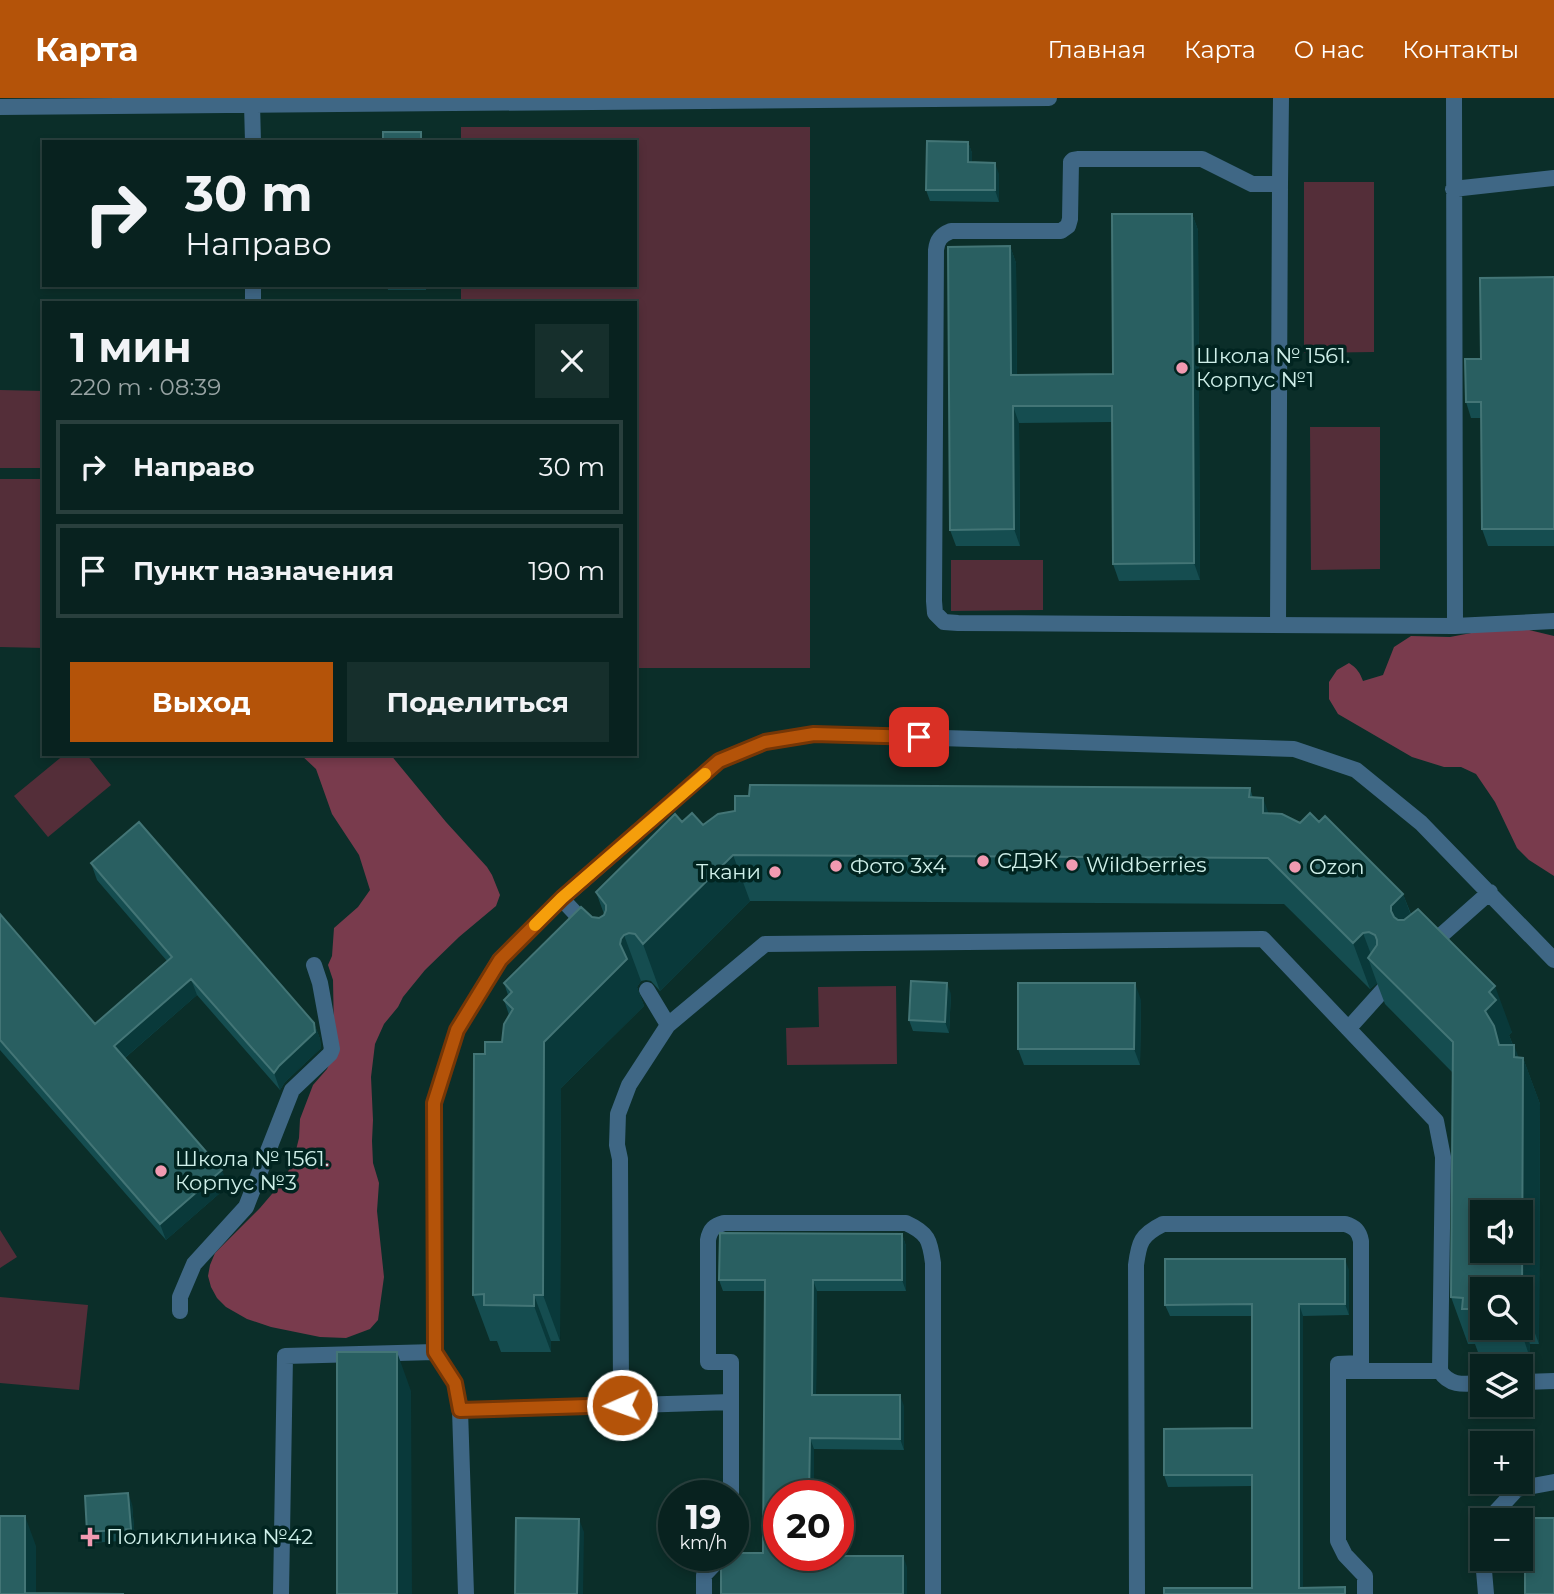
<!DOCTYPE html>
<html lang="ru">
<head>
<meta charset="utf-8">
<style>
	:root { --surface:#08221f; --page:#162f2c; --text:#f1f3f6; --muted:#98a4a4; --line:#293f3d; --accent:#b45309 }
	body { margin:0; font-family:Montserrat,sans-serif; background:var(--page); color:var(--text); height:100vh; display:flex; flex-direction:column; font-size:26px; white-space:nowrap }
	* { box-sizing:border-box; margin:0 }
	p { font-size:23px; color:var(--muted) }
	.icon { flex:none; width:38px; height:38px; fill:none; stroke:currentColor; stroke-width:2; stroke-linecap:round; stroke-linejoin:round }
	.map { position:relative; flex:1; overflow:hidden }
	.details { position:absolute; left:42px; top:203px; width:595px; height:455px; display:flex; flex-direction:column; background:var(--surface); border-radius:0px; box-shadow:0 4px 10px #0003,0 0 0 2px var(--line) }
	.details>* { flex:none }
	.banner { position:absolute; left:42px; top:42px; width:595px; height:147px; border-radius:0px; box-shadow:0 4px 10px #0003,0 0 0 2px var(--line); background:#08221f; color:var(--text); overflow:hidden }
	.fabs { position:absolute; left:1470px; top:1102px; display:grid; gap:14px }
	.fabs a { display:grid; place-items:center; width:63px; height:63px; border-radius:0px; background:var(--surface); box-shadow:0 4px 10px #0003,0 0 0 2px var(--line); font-size:35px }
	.speed { position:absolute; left:658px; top:1382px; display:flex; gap:14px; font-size:35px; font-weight:700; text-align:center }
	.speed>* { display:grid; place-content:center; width:91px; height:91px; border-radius:50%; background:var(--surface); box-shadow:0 4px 10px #0003,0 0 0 2px var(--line); line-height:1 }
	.speed small { font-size:18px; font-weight:400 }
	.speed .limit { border:10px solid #d22; background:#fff; color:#111 }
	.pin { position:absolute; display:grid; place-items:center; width:60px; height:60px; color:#fff; margin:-30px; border-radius:14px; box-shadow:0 4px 10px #0006 }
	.me { position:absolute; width:77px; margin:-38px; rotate:268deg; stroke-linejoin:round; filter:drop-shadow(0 0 5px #0008) }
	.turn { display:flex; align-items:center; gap:24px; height:147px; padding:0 28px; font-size:32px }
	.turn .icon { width:91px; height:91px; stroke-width:2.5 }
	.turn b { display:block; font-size:49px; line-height:60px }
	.round { display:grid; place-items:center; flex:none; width:74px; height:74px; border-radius:0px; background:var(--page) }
	.overview { display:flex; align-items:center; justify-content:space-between; height:119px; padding:0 28px }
	h1 { font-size:42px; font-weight:700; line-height:52px }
	.action { display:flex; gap:14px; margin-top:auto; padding:14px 28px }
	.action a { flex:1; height:80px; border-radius:0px; background:var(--accent); color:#fff; font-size:28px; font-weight:700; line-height:80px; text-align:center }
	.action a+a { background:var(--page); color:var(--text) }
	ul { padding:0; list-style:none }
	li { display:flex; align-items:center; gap:21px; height:94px; margin:0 14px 10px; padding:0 14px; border:4px solid var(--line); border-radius:0px }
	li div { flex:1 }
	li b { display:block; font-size:26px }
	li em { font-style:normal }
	header { display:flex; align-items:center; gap:42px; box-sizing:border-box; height:98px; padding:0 35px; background:var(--accent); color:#fff }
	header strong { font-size:33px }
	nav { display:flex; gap:38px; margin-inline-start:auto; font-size:24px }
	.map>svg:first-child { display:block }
	.green { fill:#542e39 }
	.forest { fill:#793b4d }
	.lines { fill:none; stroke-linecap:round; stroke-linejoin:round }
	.lane { stroke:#3f6785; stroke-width:16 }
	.wall { fill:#154d50; fill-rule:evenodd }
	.shaded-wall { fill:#09393a }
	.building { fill:#295f61; stroke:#437576; stroke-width:2; fill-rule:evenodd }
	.route-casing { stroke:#753606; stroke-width:18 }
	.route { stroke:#b45309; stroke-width:12 }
	.slow { stroke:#f59e0b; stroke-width:12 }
	.poi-dot { fill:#f19ab1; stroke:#012420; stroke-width:2.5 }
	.labels { text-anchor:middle; stroke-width:7; stroke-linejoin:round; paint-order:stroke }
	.poi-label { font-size:21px; fill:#cfefe9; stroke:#012420; text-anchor:start }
</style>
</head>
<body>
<header>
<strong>Карта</strong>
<nav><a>Главная</a><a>Карта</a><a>О нас</a><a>Контакты</a></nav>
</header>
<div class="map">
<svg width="1554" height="1496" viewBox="0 0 1554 1496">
	<rect width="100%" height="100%" fill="#0b2e29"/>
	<path class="green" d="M461,29H810V570H635V205H461V187H635V44H461Z
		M1304,84H1374V254L1304,255Z
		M0,292L44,293V370H0Z
		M1310,329H1380V471L1311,472Z
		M0,381H44V550L0,549Z
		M951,462H1043V512L951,513Z
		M65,656H86L111,687L48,739L14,698Z
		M896,888L897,966L787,967L786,930L819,929L818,889Z
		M0,1132L17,1159L0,1170Z
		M0,1199L88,1207L79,1292L0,1285Z"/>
	<path class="forest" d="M1503,529L1525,531L1554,538V778L1529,762L1517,750L1495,704L1476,676L1461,669H1444L1412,659L1338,616L1329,601V584L1337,572L1349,565C1357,570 1360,575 1363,583L1383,577L1394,549L1411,538L1450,539Z
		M300,656H390L446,724L487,769L492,777L500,797L496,808L459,839L425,872L403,899L398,909L384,926L375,946L371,979L373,1022L372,1043L373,1065L379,1085L377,1113L384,1179L378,1222L370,1231L346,1240L320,1239L271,1229L247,1221L226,1209L217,1200L211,1189L208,1178L210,1167L215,1155L260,1110L283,1083L293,1064L299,1040L300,1021L313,987L327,971L336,951L334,935L333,882L328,867L332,858L334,830L358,809L370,792L359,757L332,716L316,671Z"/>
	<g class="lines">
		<path class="lane" d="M1454,0L1455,528L1554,523
			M252,6L253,44
			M0,9L1049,0
			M1280,86L1281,0
			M1453,91L1554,80
			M253,187V205
			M1278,527L1280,86H1252L1202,61H1079L1073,62L1071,64L1070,121L1068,128L1061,133H951C941,137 937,142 936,152L934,503L935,515L944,524L958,525L1455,528
			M562,801L590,831
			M1428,849L1490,794
			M647,892L668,927
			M1349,930L1384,891
			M180,1213V1199L194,1166L246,1109L292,992L330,956L332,951L320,885L314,867
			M1347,1273H1440
			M1521,1284L1554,1283
			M604,1308L731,1304
			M460,1312L603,1308L621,1295L620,1061L617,1047L618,1016L629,987L668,927L765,846L1263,841L1436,1023L1443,1059L1440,1273C1450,1289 1465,1286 1482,1285
			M731,1398V1264H708V1142C710,1131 714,1128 724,1125H906C928,1135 930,1142 933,1165V1496
			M1490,1423L1491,1419L1517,1391L1554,1384
			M1483,1461L1486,1496
			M281,1496L285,1258L435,1254
			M466,1496L460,1312L455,1285L435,1254L434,1005L457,932L500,861L562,801L719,663L765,644L814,636L1294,651L1356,672L1421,725L1554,862
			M704,1496V1477L722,1458
			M1137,1496L1136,1167C1139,1144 1141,1137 1163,1126H1345C1355,1129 1359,1133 1361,1143V1265L1338,1266V1443L1345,1457L1365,1478V1496"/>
	</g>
	<path class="wall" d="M968,44L972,55V64L999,76V104L930,103L926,92Z
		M1192,116L1198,132L1200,482L1119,483L1113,466L1112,324L1019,325L1020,448H956L950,432L1010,148L1016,165L1017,277L1113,276Z
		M1554,179V448H1488L1482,431V320H1471L1466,304L1481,261Z
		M387,187H426V192H388Z
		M1250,690L1253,700L1268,716L1300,725L1319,724L1403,796L1411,816L1512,934L1509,937L1513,947L1518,959L1523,960L1540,1006L1539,1246H1530L1529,1257H1479L1475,1246H1468L1451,1199L1452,974L1385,906L1377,885L1370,891L1284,806L750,803L660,893L651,883L646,882L641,883L637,889L644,908L561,990L560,1243H551V1254H501L497,1243H490L473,1197L485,956L502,944L509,917L504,902L508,897L504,885L592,819L599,820L604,816L596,794L682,724L703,727ZM1482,1192H1521V1230H1482Z
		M91,765L314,925L320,941L321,950L285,984L280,992L197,897L125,960L228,1088L166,1142L0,952V816L95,926L167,863L97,782Z
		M951,896L949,935L913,933L909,922Z
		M1141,902L1140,967H1024L1018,951Z
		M902,1136L906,1148V1193H817L816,1297L904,1308V1352L814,1351L779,1458L907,1469V1496H721L763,1455L765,1193H723L719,1182Z
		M1349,1172V1217L1303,1218V1490H1252V1388L1168,1389L1164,1377L1252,1330V1218H1170L1165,1207Z
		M132,1406L135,1442L91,1445L87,1434Z"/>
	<path class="shaded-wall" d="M968,44L972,55V75L968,64Z
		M995,65L999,76V104L995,92Z
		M1192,116L1198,132L1200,482L1194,465Z
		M1010,148L1016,165L1017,293L1011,277Z
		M1013,308L1019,325L1020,448L1014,431Z
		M1263,700L1280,746L1263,715Z
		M733,757L750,803L660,893L643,846Z
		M1403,796L1420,842L1408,854L1391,813V808Z
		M1363,835L1375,867L1368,860L1377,885L1370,891L1353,845Z
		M624,837L641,883L637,889L644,908L561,990L560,1243L543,1197L544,944L620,846L621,841Z
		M191,881L197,897L120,964L114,948Z
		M947,885L951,896L949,935L945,924Z
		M1135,885L1141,902L1140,967L1134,951Z
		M1495,888L1512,934L1509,937L1513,948L1511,974L1485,913L1489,894Z
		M314,925L320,941L321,950L285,984L280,992L274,975Z
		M1514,947L1523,971V960L1540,1006L1539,1246L1522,1200Z
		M222,1072L228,1088L166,1142L160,1126Z
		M902,1136L906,1148V1193L902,1182Z
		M1345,1161L1349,1172V1217L1345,1206Z
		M813,1182L817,1193L816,1308L812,1297Z
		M534,1197L551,1243V1254L534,1208Z
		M1299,1206L1303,1218V1496L1299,1490Z
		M1521,1222L1530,1246L1529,1257L1520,1230H1521Z
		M397,1254L411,1293L412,1496H397Z
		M900,1297L904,1308V1352L900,1341Z
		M810,1340L814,1351V1398H809Z
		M128,1395L132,1406L135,1442L131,1431Z
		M25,1418L36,1448V1496H25Z
		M579,1421L584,1434L583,1496H577Z
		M903,1458L907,1469V1496H903Z"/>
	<path class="building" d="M383,34H421V44H383Z
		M927,43L968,44V64L995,65V92H926Z
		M1112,116H1192L1194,465L1113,466L1112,308H1013L1014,431L950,432L948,149L1010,148L1011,277L1113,276Z
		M1554,179V431H1482L1481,304H1466L1465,261H1481L1480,180Z
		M750,687L1250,690L1249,699L1263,700V715L1282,716L1300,725L1310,715L1319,724L1325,718L1403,796L1391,808V813L1394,819L1398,822H1404L1418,811L1495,888L1489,894L1496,902L1485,913L1494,928L1499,947H1514V959L1523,960L1522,1200H1521V1192H1482V1211H1462L1463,1200L1451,1199L1453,944L1368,860L1377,847V842L1375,837L1369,834L1363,835L1353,845L1268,760L733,757L643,846L635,836L629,835L624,837L621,841L620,846L627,861L544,944L543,1197H534V1208L484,1207V1196L473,1197L474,956H485V944H502L504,926L513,911L504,902L512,894L504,885L581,809L592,819L599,820L604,817L606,812V807L596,794L675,716L682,724L692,715L703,727L718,716L735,713V698H749ZM1482,1115H1521V1153H1482Z
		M139,724L314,925L315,934L279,968L274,975L191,881L114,948L222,1072L160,1126L0,942V816L95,926L172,859L91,765Z
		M911,883L947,885L945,924L909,922Z
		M1018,885H1135L1134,951H1018Z
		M720,1135L902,1136V1182H813L812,1297H900V1341L810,1340L809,1398H779V1458H903V1496H721V1459L722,1458H733V1455H763L765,1182H719Z
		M1165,1161H1345V1206H1299V1490L1345,1489V1496H1164V1490H1252V1377H1164V1331L1252,1330V1206L1165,1207Z
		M337,1254H397V1496H337Z
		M128,1395L131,1431L87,1434L85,1398Z
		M0,1418H25V1495L124,1496H0Z
		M516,1420L579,1421L577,1496H515Z
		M1525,1420H1554V1496H1525Z"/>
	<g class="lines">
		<defs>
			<path id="route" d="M622,1307L460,1312L455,1285L435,1254L434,1005L457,932L500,862L562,800L719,663L765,644L814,636L919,639"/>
		</defs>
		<use href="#route" class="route-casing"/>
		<use href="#route" class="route"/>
		<path class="slow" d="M535,827L562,800L705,676"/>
	</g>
	<g class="poi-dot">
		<circle cx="1182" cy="270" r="7"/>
		<circle cx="983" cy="763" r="7"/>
		<circle cx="1072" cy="767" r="7"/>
		<circle cx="836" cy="768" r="7"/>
		<circle cx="1295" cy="769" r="7"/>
		<circle cx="775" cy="774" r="7"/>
		<circle cx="161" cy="1073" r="7"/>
		<path d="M86.5 1428.5h7v7h7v7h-7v7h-7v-7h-7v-7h7z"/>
	</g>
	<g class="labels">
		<g class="poi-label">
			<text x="1196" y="265">Школа № 1561.<tspan x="1196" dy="24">Корпус №1</tspan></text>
			<text x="997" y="770">СДЭК</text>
			<text x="1086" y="774">Wildberries</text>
			<text x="850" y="775">Фото 3х4</text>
			<text x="1309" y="776">Ozon</text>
			<text x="761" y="781" text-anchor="end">Ткани</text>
			<text x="175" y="1068">Школа № 1561.<tspan x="175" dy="24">Корпус №3</tspan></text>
			<text x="106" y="1446">Поликлиника №42</text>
		</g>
	</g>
</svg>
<div class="fabs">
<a><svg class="icon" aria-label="sound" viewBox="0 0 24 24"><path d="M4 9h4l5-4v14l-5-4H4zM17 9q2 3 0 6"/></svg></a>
<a><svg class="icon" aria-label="search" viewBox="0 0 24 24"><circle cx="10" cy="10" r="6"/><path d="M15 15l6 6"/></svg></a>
<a><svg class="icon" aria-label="layers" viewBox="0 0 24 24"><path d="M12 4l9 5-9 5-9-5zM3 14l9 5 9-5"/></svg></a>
<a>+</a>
<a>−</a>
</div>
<div class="speed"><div>19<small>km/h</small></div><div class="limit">20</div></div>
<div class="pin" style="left:919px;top:639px;background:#d93025"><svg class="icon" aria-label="arrive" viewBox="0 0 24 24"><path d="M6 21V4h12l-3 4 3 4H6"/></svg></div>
<svg class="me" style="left:622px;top:1307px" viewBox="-20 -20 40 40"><circle r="17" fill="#b45309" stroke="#fff" stroke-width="3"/><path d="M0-11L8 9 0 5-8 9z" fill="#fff"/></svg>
<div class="banner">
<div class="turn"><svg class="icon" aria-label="right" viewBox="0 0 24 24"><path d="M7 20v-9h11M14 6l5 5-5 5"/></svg><div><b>30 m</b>Направо</div></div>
</div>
<section class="details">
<div class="overview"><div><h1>1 мин</h1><p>220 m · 08:39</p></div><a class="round"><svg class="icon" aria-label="close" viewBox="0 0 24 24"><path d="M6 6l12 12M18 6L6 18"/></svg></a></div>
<ul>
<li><svg class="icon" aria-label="right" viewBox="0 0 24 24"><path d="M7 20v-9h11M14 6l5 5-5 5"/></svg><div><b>Направо</b></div><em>30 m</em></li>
<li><svg class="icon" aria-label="arrive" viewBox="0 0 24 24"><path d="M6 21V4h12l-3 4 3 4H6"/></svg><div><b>Пункт назначения</b></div><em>190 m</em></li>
</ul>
<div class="action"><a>Выход</a><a>Поделиться</a></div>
</section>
</div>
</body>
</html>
